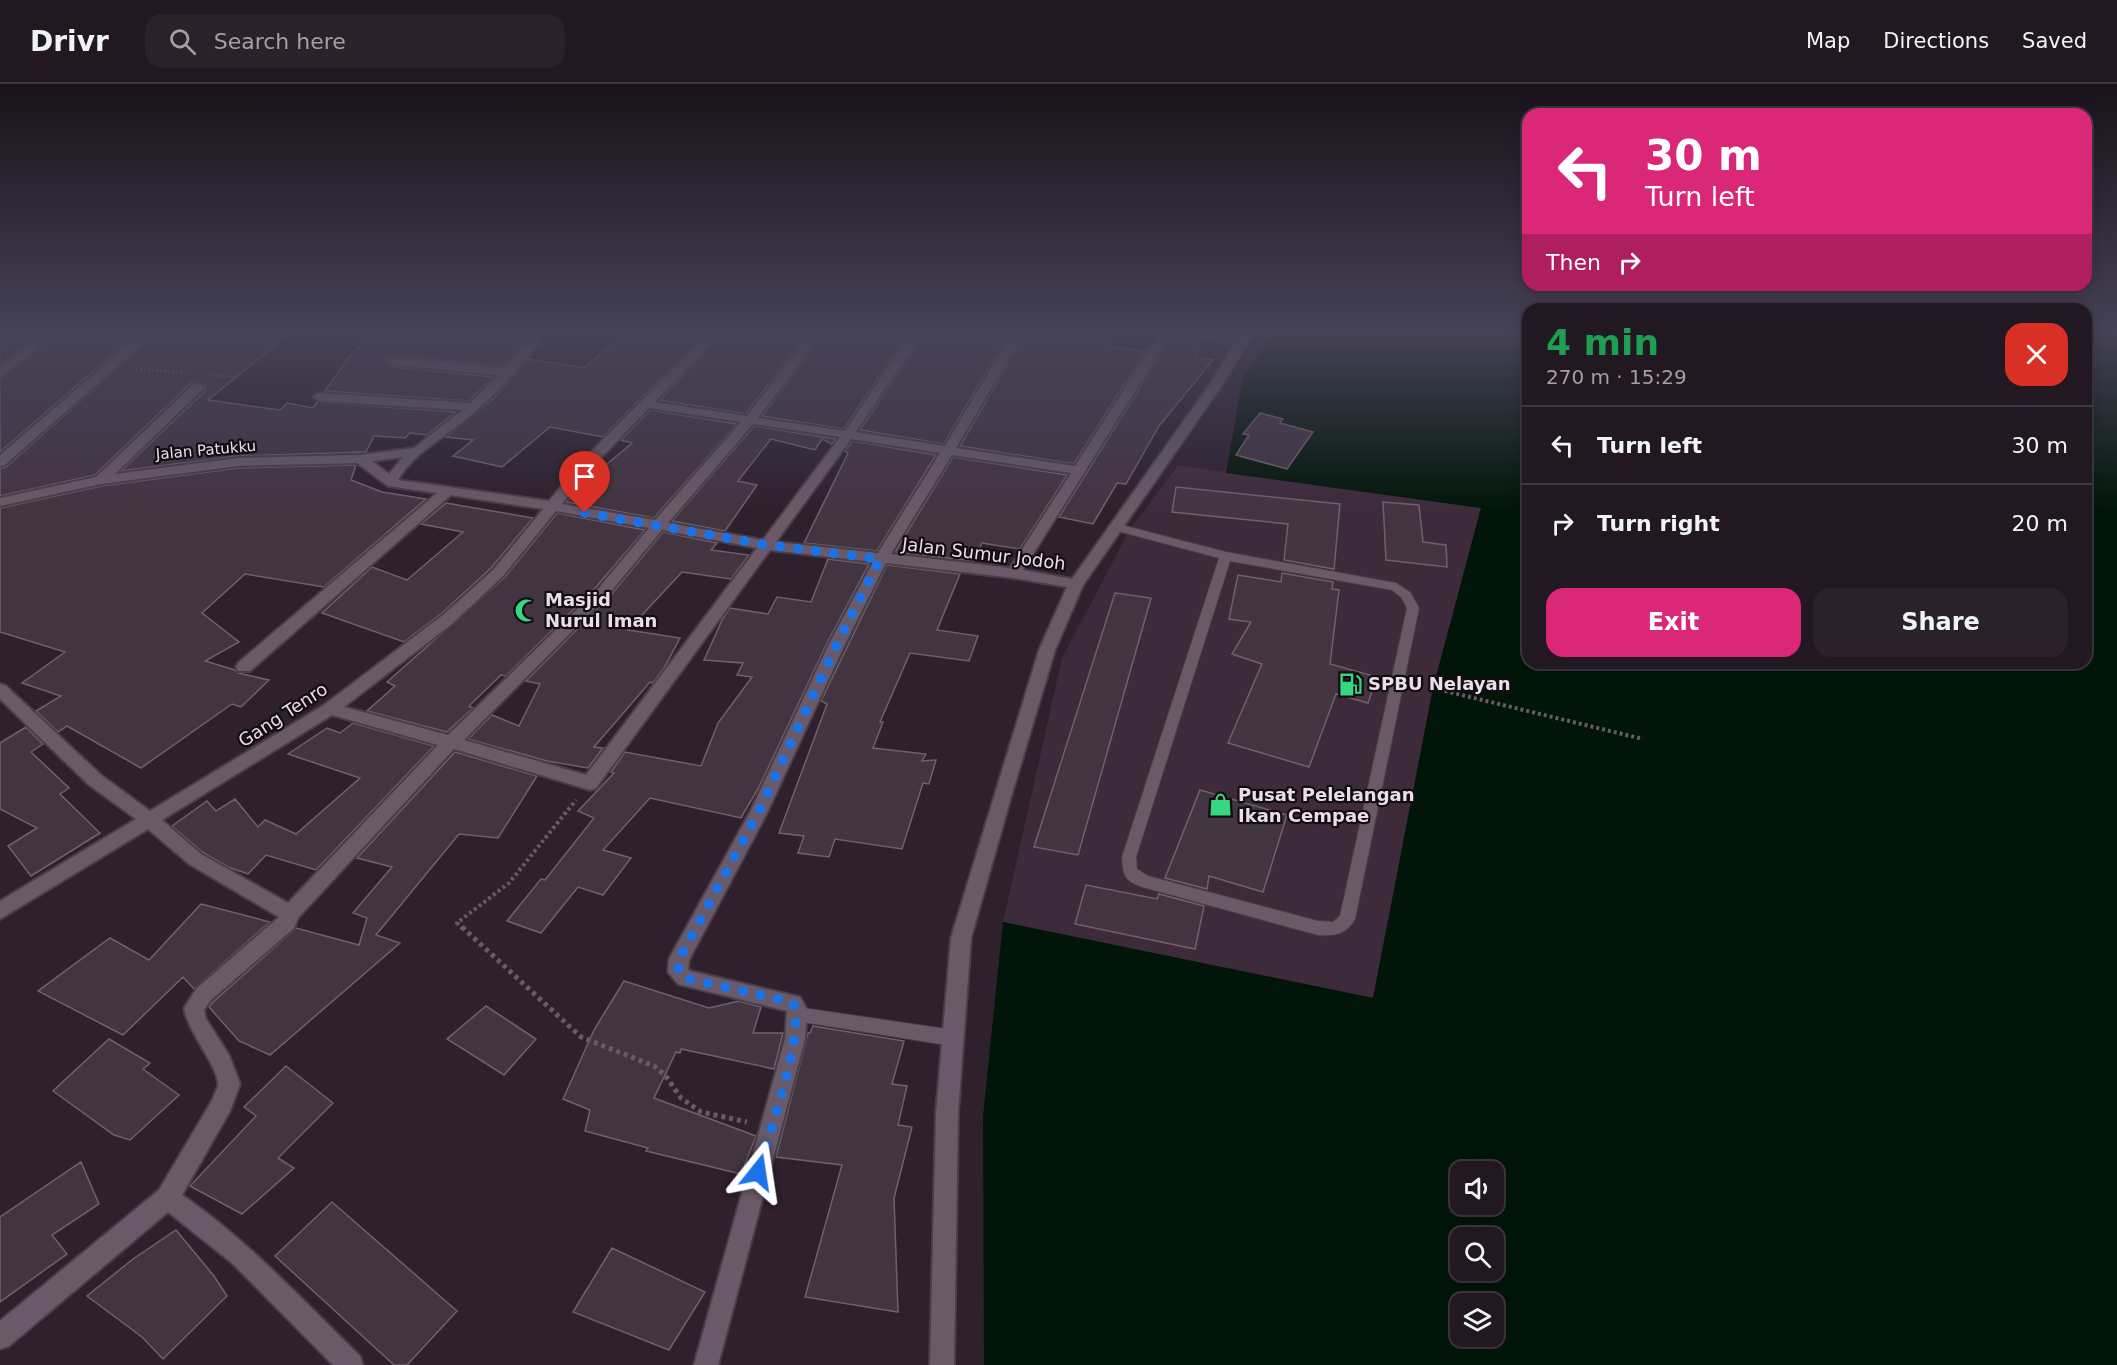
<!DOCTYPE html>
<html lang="en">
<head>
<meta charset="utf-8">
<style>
	:root { --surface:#221822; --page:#2a212a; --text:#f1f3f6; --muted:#a2a0a5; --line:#3f3740; --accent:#db2777 }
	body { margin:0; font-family:"DejaVu Sans",sans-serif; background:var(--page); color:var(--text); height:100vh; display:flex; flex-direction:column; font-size:22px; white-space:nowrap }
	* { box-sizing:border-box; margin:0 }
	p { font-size:20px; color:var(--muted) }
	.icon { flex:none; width:33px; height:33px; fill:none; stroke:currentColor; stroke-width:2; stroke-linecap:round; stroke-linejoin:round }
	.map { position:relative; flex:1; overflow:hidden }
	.details { position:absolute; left:1522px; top:219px; width:570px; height:366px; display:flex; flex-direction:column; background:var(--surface); border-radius:18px; box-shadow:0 3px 15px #0003,0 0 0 2px var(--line) }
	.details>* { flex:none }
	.banner { position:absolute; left:1522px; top:24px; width:570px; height:183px; border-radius:18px; box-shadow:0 3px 15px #0003,0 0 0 2px var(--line); background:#db2777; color:#fff; overflow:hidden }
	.tools { position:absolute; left:1450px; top:1077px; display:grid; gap:12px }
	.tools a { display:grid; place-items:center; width:54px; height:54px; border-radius:12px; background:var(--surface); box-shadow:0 3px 15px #0003,0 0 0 2px var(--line); font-size:30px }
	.pin { position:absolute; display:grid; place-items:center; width:51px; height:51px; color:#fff; margin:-62px -26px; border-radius:50% 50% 50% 0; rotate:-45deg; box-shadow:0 0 6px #0007 }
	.pin .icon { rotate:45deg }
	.me { position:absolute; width:66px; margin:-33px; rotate:15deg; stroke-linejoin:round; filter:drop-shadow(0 0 4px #0008) }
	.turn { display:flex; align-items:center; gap:21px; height:126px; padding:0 24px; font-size:27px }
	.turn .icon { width:78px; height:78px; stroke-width:2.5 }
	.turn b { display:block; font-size:42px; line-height:51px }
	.then { display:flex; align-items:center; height:57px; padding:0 24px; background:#0003; gap:12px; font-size:22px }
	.round { display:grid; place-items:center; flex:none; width:63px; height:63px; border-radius:18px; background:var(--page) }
	.summary { display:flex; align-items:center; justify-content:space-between; height:102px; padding:0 24px }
	h1 { font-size:36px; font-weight:700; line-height:45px; color:#1e9e55 }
	.cta { display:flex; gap:12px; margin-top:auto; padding:12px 24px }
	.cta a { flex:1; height:69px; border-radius:18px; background:var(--accent); color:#fff; font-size:24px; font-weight:700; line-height:69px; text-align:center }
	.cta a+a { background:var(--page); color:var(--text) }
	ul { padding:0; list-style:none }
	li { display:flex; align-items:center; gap:18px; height:78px; padding:0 24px; border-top:2px solid var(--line) }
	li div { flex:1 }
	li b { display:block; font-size:22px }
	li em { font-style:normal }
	header { display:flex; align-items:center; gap:36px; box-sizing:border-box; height:84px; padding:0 30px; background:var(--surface); border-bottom:2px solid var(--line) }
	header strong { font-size:28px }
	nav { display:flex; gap:33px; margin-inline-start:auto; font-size:21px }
	.search { width:420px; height:54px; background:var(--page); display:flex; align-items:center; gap:15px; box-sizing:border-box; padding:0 21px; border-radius:18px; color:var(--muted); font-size:22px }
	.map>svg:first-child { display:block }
	.built { fill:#3d2b3c }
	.water { fill:#011609; fill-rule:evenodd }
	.building { fill:#433442; stroke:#70606e; stroke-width:1.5 }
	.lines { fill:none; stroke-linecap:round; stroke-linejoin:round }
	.service-casing { stroke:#493d48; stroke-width:2 }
	.minor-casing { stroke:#493d48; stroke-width:4 }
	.path-far2 { stroke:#685b67; stroke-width:3; stroke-dasharray:2 2; stroke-linecap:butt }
	.path-far1 { stroke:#685b67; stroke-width:4; stroke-dasharray:3 3; stroke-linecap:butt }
	.path { stroke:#685b67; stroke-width:5; stroke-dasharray:4 4; stroke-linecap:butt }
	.service { fill:#6a5a69; fill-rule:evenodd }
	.minor { fill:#6a5a69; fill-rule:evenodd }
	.route { stroke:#1a73e8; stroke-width:10; stroke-dasharray:0 18 }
	.labels { text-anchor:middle; stroke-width:4.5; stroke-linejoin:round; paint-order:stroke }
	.far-street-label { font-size:15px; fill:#e9dfe8; stroke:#130c12 }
	.street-label { font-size:18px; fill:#e9dfe8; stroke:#130c12 }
	.poi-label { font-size:18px; font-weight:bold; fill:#e9dfe8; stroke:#130c12; text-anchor:start }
</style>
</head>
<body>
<header>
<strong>Drivr</strong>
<div class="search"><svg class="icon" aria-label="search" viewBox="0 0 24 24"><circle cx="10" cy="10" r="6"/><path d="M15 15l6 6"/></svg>Search here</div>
<nav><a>Map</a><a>Directions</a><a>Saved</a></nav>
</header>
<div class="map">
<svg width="2117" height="1281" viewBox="0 0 2117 1281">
	<rect width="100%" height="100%" fill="#2e202d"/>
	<path class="built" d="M1178,381L1481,424L1433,604L1373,914L1003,838L1062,574L1129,447Z"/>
	<path class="water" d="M1275,247H1528V579H2086L2087,247H2117V1281H984L983,1032L1003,838L1373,914L1433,604L1481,424L1226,389L1243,293ZM1461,1088H1494V1120H1461ZM1461,1154H1494V1186H1461ZM1461,1220H1494V1252H1461Z"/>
	<path class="building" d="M0,247H43L0,281Z
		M62,247H140L0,368V296Z
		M159,247H293L208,316L280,326L287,319L313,324L317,318L456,328L427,351L410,349L405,354L374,352L366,368L238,372L121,387L204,308L206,303L197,297L192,298L95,391L0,412V384L6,383Z
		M374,247H533L504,282L393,271L385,276L393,283L494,293L469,317L325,307L348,274Z
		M627,247H708L603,353L550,343L502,383L453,372L473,356L446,353L493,315L529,275L584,284Z
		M726,247H777L803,255L746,330L660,316Z
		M826,247H909L844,345L762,332Z
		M926,247H1010L944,360L860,346Z
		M1027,247H1119L1110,262L1145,268L1074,380L960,362Z
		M1172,252L1199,259L1197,273L1213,276L1159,342L1126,400L1117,399L1093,440L1059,433Z
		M650,326L737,340L654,434L566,418L576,406L632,359L621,356Z
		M1260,329L1283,335L1280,339L1313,348L1287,385L1236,371L1249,351L1243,350Z
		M754,342L836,355L832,360L822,355L815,366L771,355L738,397L757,401L725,447L672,437Z
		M852,357L936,371L877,467L804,459L848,369L845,367Z
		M953,373L1067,391L1020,465L982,459L974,477L895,468Z
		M356,381L351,396L382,408L426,415L324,503L245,490L202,529L239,558L205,577L235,586L238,589L269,596L241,623L232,620L141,684L67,642L58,648L36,627L61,612L22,599L65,568L0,548V424L101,402L238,384Z
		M1176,403L1340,420L1334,485L1284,476L1288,440L1172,428Z
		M1383,418L1419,421L1423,458L1446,461L1447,483L1386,476Z
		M446,419L533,434L491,484L442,529L404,558L322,529L372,483L407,496L463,448L421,440Z
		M557,429L645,446L596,503L506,592L501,591L469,622L473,624L447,648L367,627L395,602L387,598L505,493Z
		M663,448L717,459L711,466L749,471L731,495L682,488L628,546L680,554L664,584L653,599L650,598L594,663L603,664L588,684L547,677L468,655L492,631L519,642L540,600L526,597L610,512Z
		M828,475L869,480L827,559L759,703L741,734L650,714L603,766L631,774L603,811L578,803L541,849L507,837L541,795L545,796L594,734L578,727L614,689L611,688L625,668L701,682L718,639L752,593L737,591L743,579L704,576L723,534L730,524L768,530L777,513L811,518Z
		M887,481L960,490L937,546L978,552L969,577L910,569L880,638H883L873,664L926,670L922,677L936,676L929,700L923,699L902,765L835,755L829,773L798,769L804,752L779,749L827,620L821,617Z
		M1282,489L1333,498L1332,505L1339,506L1330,580L1377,593L1368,619L1336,610L1309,683L1228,659L1262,580L1232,570L1251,538L1229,535L1238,491L1281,498Z
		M1115,509L1151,514L1078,771L1034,763Z
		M353,639L434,662L316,786L266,771L248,790L228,783L202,768L172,742L207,717L216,727L235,715L258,743L265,736L296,750L360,694L288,670L327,644L340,649Z
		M26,643L43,660L31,668L69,704L60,710L100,749L31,792L8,762L37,744L0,725V659Z
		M455,668L537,692L498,754L459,750L376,851L400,859L270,971L239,957L209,923L213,918L296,844L359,861L367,834L353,829L392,783L357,774Z
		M1200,706L1287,731L1263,808L1209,792L1207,805L1165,794Z
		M1086,801L1157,815L1159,810L1204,822L1195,865L1075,840Z
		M201,820L270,838L194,905L183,893L123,951L38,907L110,854L149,876Z
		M624,897L709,924L739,917L761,923L753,949H783L774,985L681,965L680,969L676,968L654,1014L756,1052L741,1090L646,1067L648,1064L585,1047L590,1026L563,1015L594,946Z
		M486,922L536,955L504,991L447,955Z
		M813,942L904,957L892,1000L907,1002L898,1041L912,1043L894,1114L898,1228L805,1213L842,1081L776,1073L808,949H810Z
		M109,955L150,979L143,985L179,1011L130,1056L114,1051L53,1007Z
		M286,982L333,1019L278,1074L294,1084L242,1130L190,1102L256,1032L244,1023Z
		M81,1078L99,1120L52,1151L67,1170L0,1218V1133Z
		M332,1118L457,1227L407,1281H394L275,1172Z
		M176,1146L214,1192L227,1212L163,1275L142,1253L87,1212L133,1175Z
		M612,1164L705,1208L669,1266L573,1228Z"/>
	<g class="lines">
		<defs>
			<path id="service" d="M1114,439L1226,468L1396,499L1410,508L1419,524L1355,835C1346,851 1334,852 1318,851L1146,804C1126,798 1123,794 1122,773L1219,474L1110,445L1108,443ZM1230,477L1392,506L1401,513L1407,524L1340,832L1333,838L1318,837L1148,792L1137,785L1136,773Z
				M796,923L953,946L959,949L961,954L959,959L953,962L796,937L790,935L788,930L790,925Z"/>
			<path id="minor" d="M47,247H60L0,294V284Z
				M144,247H157L5,381L0,382V371Z
				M536,247H548C525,278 499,308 470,332C447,352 414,368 398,396L549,417L584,375L711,247H724L655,318L747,332L807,254L779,247H824L758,334L845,347L912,247H924L856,348L945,362L1013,247H1025L956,364L1075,382L1161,247H1196L1239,254L1243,247H1255L1220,304L1083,501L1055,566L1011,713L971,854L958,1029L954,1281H930L936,1029L951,854L1039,566L1067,503L1014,494L886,479L845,560L767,729L689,876L688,885L690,887L800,913L807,926L805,955L718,1281H694L785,955L787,927L678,900L668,888L669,875L750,728L829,560L873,478L770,466L596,704L590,706L454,665L298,834L294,844L211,916L204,926L206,935L229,971L240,1000L230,1027L182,1111C248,1156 302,1216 360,1272L363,1281H333L232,1179L168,1128L9,1262L0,1265V1237L159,1106L213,1015C214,1011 217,1006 218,1002C220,984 188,949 184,924L197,904L279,833L189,780L148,745L0,835V817L136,735L89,701L0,615V600L6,602L101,691L150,727L324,621L443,531L493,486L543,425L451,411L250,587H238L236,583L238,579L437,409L388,402L357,379L238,382L101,400L0,422V414L96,393L194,300L198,299L204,303L202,306L115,390L238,374L360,371L414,364L462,326L319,317L313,313L319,309L470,319L499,291L393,281L387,277L393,273L505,284ZM1171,250L1235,260L1208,303L1072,495L1023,486ZM649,324L741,338L655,436L562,420L594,381ZM753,340L840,353L763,456L668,439ZM851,355L940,369L878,469L776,458ZM952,371L1071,389L1010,484L891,470ZM403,373L389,390L372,377ZM556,427L649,444L598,505L448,651L344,623L453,539L503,492ZM662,446L757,464L586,691L464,656L608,511ZM332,631L438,661L288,819L201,770L162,736Z"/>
		</defs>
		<use href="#service" class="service-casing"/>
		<use href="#minor" class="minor-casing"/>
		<path class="path-far2" d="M136,285L185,289
			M211,291L235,293"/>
		<path class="path-far1" d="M1433,604L1643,655
			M463,845L457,839L509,799L576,716"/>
		<path class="path" d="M462,843L581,953L654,982L665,991L681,1014L701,1028L747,1038"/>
		<use href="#service" class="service"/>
		<use href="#minor" class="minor"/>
	</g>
	<linearGradient id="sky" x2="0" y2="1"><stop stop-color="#191219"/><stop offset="0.58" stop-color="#464257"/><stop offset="1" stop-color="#464257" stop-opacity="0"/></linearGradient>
	<rect width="2117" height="427" fill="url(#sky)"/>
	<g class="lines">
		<path class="route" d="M585,429L767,461L880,475L837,560L758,729L679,875L678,888L685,894L787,917L793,919C807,945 767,1055 758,1088"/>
	</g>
	<defs>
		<symbol id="mosque-bare" viewBox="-9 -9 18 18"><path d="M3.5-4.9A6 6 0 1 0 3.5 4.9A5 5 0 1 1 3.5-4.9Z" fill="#35d881" stroke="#130c12" stroke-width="2.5" paint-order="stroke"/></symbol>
		<symbol id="fuel-bare" viewBox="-9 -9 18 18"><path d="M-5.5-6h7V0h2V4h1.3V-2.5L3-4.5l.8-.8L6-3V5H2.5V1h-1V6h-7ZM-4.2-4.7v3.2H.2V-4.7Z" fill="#35d881" stroke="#130c12" stroke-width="2.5" paint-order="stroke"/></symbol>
		<symbol id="shop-bare" viewBox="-9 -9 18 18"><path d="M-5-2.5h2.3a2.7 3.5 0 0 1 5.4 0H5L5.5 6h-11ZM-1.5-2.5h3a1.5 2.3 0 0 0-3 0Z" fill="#35d881" stroke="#130c12" stroke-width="2.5" paint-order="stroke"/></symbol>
	</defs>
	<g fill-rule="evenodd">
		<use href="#mosque-bare" x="510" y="510" width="33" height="33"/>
		<use href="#fuel-bare" x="1334" y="584" width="33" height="33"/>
		<use href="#shop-bare" x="1204" y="704" width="33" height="33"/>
	</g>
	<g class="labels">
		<g class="far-street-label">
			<text transform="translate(206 366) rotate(-5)" y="5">Jalan Patukku</text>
		</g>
		<g class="street-label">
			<text transform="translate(984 470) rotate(7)" y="6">Jalan Sumur Jodoh</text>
			<text transform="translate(283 631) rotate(-33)" y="6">Gang Tenro</text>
		</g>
		<g class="poi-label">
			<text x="545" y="522">Masjid<tspan x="545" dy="21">Nurul Iman</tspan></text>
			<text x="1368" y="606">SPBU Nelayan</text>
			<text x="1238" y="717">Pusat Pelelangan<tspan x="1238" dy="21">Ikan Cempae</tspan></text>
		</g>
	</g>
</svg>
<div class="tools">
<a><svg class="icon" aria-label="sound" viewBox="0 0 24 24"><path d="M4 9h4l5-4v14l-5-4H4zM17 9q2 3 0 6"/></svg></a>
<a><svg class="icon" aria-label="search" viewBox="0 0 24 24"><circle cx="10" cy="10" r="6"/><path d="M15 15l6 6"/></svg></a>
<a><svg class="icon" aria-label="layers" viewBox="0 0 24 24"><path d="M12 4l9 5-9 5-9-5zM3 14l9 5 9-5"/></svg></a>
</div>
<div class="pin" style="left:585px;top:429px;background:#d93025"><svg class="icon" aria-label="arrive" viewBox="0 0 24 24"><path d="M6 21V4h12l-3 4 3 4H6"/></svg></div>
<svg class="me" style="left:758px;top:1088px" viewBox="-20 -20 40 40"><path d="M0-17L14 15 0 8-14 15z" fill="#1a73e8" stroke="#fff" stroke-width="4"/></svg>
<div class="banner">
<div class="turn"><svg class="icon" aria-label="left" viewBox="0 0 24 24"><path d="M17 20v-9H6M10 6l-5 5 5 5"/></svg><div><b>30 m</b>Turn left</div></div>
<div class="then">Then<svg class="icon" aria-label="right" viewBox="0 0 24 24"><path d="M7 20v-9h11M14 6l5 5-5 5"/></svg></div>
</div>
<section class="details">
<div class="summary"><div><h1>4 min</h1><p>270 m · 15:29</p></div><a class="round" style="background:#d93025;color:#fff"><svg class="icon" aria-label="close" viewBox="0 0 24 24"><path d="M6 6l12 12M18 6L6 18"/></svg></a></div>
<ul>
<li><svg class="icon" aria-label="left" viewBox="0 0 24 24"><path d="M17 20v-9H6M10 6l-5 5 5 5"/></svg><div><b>Turn left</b></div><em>30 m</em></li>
<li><svg class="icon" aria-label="right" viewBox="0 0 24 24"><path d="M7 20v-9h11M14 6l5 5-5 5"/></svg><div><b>Turn right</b></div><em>20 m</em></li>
</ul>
<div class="cta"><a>Exit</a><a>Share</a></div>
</section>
</div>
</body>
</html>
